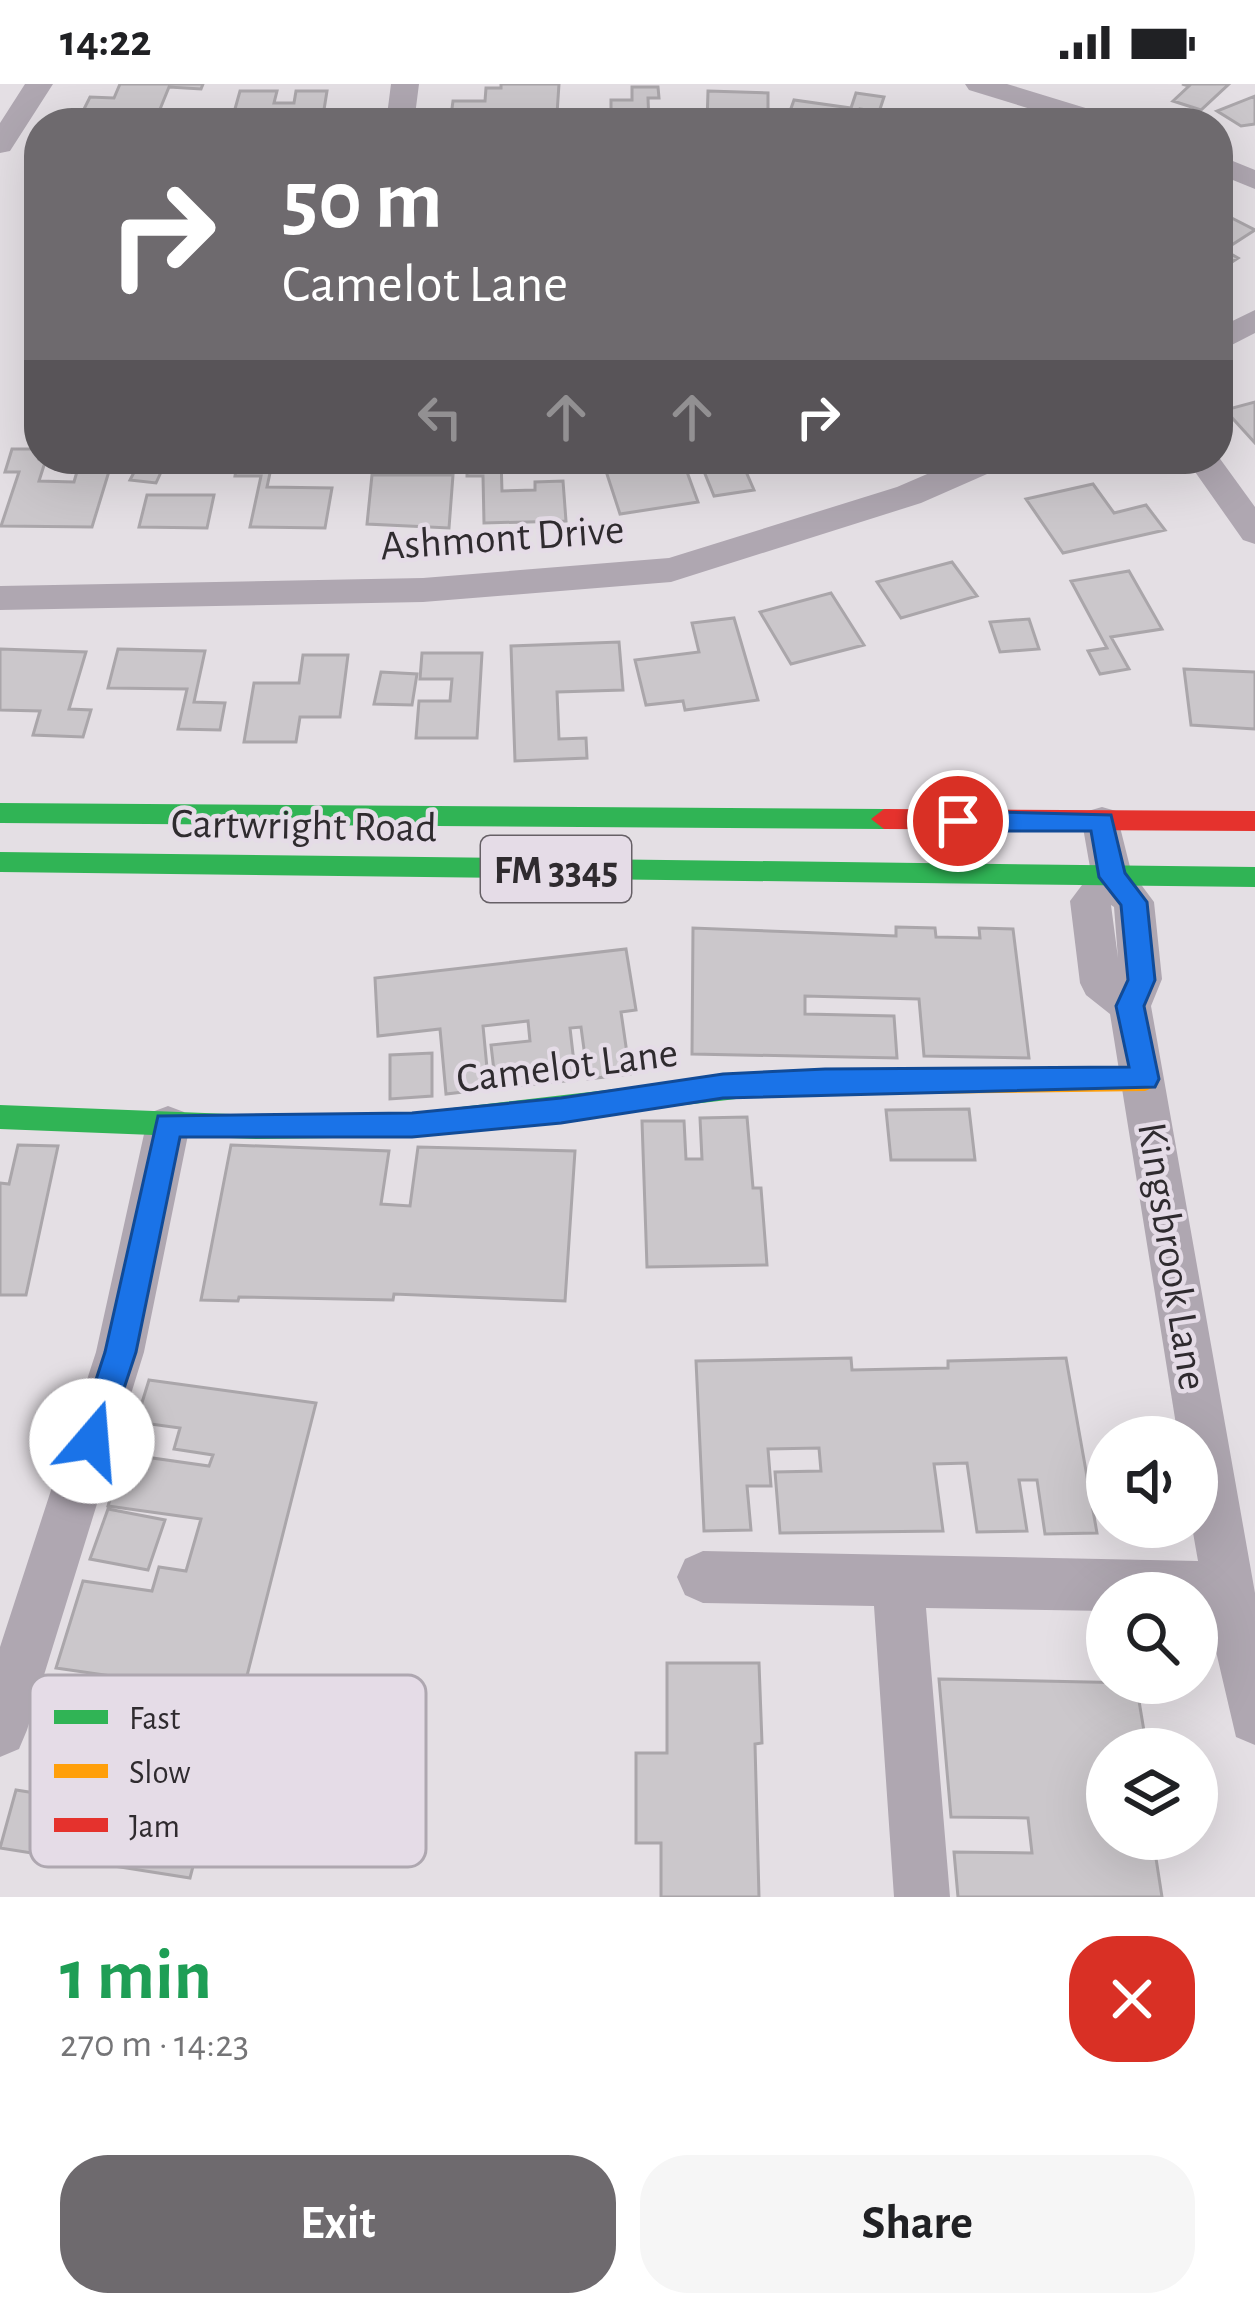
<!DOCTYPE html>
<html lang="en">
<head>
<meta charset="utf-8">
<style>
	:root { --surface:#fff; --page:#f6f6f6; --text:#202124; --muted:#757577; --accent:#6e6a6e }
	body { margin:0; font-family:"Alegreya Sans",sans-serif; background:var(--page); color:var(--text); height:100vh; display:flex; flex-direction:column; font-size:45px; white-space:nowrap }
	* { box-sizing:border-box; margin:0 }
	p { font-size:39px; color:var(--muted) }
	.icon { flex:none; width:66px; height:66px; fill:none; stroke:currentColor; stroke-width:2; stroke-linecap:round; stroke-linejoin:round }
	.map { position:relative; height:1813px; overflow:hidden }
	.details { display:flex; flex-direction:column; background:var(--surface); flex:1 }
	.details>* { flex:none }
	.banner { position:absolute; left:24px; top:24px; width:1209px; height:366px; border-radius:48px; box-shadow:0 12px 48px #0002; background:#6e6a6e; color:#fff; overflow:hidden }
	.tools { position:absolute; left:1086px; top:1332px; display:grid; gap:24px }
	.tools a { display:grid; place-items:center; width:132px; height:132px; border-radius:50%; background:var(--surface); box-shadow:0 12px 48px #0002; font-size:60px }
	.pin { position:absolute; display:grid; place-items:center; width:102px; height:102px; color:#fff; margin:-51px; border:6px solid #fff; border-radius:50%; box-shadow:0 3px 12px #0007 }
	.me { position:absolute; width:132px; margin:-66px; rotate:18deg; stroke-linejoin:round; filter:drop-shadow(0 0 9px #0008) }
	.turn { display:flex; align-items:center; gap:42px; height:252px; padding:0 60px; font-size:54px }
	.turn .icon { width:156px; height:156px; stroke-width:2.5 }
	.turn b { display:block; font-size:84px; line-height:102px }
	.lanes { display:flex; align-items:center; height:114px; padding:0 60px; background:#0003; justify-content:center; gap:60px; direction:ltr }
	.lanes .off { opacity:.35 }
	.round { display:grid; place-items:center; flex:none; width:126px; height:126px; border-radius:48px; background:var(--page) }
	.overview { display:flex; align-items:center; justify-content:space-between; height:204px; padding:0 60px }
	h1 { font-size:72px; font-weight:600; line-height:90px; color:#1e9e55 }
	.button { display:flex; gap:24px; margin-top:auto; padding:24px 60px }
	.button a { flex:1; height:138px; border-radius:48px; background:var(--accent); color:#fff; font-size:48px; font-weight:600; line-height:138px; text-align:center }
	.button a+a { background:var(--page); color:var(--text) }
	.status { display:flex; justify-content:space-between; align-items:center; height:84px; padding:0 60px; background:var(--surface); direction:ltr }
	.status svg { height:33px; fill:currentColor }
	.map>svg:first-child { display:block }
	.building { fill:#cbc7cb; stroke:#aaa6aa; stroke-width:3 }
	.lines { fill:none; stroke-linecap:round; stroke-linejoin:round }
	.street { fill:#afa7b1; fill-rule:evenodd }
	.fast { fill:#30b455; fill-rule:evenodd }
	.slow { fill:#ff9f0a; fill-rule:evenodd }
	.jam { fill:#e5322d; fill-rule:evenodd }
	.route { fill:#1a73e8; stroke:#114b97; stroke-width:3 }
	.labels { text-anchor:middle; stroke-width:9; stroke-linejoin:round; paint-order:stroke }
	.shield { fill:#e5dce7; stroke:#666066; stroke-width:3 }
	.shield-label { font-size:39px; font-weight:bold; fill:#2f2b2f }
	.street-label { font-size:42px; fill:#2f2b2f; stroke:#e5dce7 }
	.key { fill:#e5dce7; stroke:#aea7b0; stroke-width:3 }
	.key-label { font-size:33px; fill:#2f2b2f }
</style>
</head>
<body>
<div class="status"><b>14:22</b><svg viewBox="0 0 49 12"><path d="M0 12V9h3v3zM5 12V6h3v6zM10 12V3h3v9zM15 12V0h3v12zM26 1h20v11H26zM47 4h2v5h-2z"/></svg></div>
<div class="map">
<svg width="1255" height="1813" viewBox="0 0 1255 1813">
	<rect width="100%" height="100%" fill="#e4dfe4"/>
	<path class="building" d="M120,0H203L201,5L169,3L156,35L81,31L90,13L114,14Z
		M501,0H559L557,30L451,32L453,17H485L486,4H501Z
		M1182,0H1229L1201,26L1173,17L1189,2Z
		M632,3H658L659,14H648L649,39H589V26H611V16H632Z
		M240,7H277L274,19H294L296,7H327L323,32H233Z
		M708,7L768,9V39H707Z
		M856,9L884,13L879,28L860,25L856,39L829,35L828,39H799L802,32L789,30L794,16L851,24Z
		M1255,12V40L1241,42L1217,27Z
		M1218,127L1255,146L1224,166L1238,174L1218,187Z
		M1255,318V359L1225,326Z
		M12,365H39V375H46L39,397L74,398L78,384H110L92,443L1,442L19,388H5Z
		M141,375H167L156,399L130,396Z
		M238,375H273L267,403L332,404L325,444L250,443L261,392H235Z
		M467,375H501L502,407L535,406V398L563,397L566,437L484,439L483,392H467Z
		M572,375H612L616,387L683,377L698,418L620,430L605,384L576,387Z
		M699,375H782L783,378L744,383L754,406L714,412Z
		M372,391H453L449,444L367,440Z
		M1093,400L1114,429L1146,421L1165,446L1063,469L1026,415Z
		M147,411H214L207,444L139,443Z
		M952,478L977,512L901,534L877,498Z
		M1129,487L1162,545L1111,553L1129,585L1100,590L1088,567L1107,564L1071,497Z
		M831,509L864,561L791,580L760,528Z
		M734,534L758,616L685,626L683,617L646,621L635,576L699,568L692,539Z
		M1029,535L1039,565L1000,568L990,538Z
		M619,558L623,606L557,608L559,655L586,654L587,674L515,677L511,562Z
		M0,565L86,568L69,625L91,626L83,653L33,651L40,627L0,626Z
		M118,565L205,567L194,618L225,619L220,646L178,645L187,605L108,604Z
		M422,569H482L477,654H416L419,617H450L452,595H420Z
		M303,571H348L340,633H300L296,658H244L254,599H299Z
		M1184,585L1255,588V645L1191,641Z
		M381,588L417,590L412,621L374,620Z
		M896,843L935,844L936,853L980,854L979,844L1013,845L1029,974L924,972L919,915L805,912V930L894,932L897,974L692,970L693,844L896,852Z
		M626,865L636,926L621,928L630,990L588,995L581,943L570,944L576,996L496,1004L491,961L530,957L528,937L483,942L489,1005L446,1010L440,945L378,952L375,894Z
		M432,969V1012L390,1015V971Z
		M969,1025L975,1076H891L886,1026Z
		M747,1033L753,1104H761L767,1181L647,1183L642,1037H684L686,1075H702L700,1034Z
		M18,1061L58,1062L26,1211H0V1099L9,1100Z
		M231,1061L389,1067L381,1120L410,1122L418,1063L575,1067L565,1217L394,1210L393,1216L239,1213L238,1217L201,1216Z
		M851,1274L852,1286L948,1284V1277L1066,1274L1097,1449L1045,1450L1037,1396H1019L1027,1447L977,1448L967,1379L934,1380L943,1447L780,1449L775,1388L821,1387L819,1364L768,1365L771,1402H747L751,1446L704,1447L696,1277Z
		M149,1296L316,1319L234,1643L240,1644L230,1683L219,1682L190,1794L0,1764L16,1706L73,1715L80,1690L111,1695L139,1596L56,1584L83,1497L152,1507L159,1483L186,1487L201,1435L108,1422L124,1370L209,1382L213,1371L174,1365L180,1344L136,1338Z
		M108,1425L165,1436L148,1486L90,1475Z
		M667,1579H759L762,1659L755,1660L759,1813H661V1759H636V1669H667Z
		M939,1595L1136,1599L1147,1665H1107V1755H1153L1162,1813H958L954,1768L1032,1769L1028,1734L951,1733Z"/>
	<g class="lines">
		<path class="street" d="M25,0H53L10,67L0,69V39Z
			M391,0H419L414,39H386Z
			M965,0H1007L1115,33L1119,39H1076L969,6Z
			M1218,71L1255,86V105L1218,90Z
			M1255,226V249L1218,268V244Z
			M1218,372L1255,423V460L1243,456L1186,375Z
			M962,375H1008L1003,383L921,419L671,498L423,518L0,526V502L423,494L669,474L897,403Z
			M1102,723L1116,727L1131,787L1154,818L1162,895L1151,922L1255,1509V1661L1236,1653L1207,1529H1197V1509H1107V1527L926,1524L950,1813H894L874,1522L703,1519L685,1511L677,1493L685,1475L703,1467L1198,1477L1192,1443H1197V1353H1178L1110,930L1086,911L1080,899L1070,817L1091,789L1082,738L1088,727ZM1111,821L1114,823L1118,874Z
			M168,1022L184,1028L190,1041L144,1268L27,1646L19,1665L0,1673V1563L96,1268L146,1041L152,1028Z"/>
		<path class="fast" d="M0,719L884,725L897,735L884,745L0,739Z
			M0,768L1255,783V803L0,788Z
			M762,988L772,992L776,1000L772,1008L762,1012L410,1053L256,1055L0,1045V1021L256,1031L410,1029Z"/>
		<path class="slow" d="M1145,983L1155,987L1159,995L1155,1003L1145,1007L762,1012L752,1008L748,1000L752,992L762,988Z"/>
		<path class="jam" d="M884,725L1255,727V747L884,745L871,735Z"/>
	</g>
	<path class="route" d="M958,727L1111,731L1125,789L1147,818L1155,896L1144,922L1159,995L1155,1003L723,1014L561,1039L412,1053H180L136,1268L103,1368L92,1372L80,1368L76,1357L105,1268L158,1032L412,1029L561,1014L723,990L825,985L1129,983L1116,922L1128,896L1121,821L1099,793L1091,747H958L946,737Z"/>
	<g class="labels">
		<rect class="shield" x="481" y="752" width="150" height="66" rx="9"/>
		<g class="shield-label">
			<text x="556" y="799">FM 3345</text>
		</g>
		<g class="street-label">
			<text transform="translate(502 452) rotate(-4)" y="15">Ashmont Drive</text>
			<text transform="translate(304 740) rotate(1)" y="15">Cartwright Road</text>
			<text transform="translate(567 980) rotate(-7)" y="15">Camelot Lane</text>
			<text transform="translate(1174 1172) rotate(81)" y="15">Kingsbrook Lane</text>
		</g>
	</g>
	<rect x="30" y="1591" width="396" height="192" rx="18" class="key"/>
	<rect x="54" y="1626" width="54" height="14" fill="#30b455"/>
	<rect x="54" y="1680" width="54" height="14" fill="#ff9f0a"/>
	<rect x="54" y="1734" width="54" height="14" fill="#e5322d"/>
	<g class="key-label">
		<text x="129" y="1645">Fast</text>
		<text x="129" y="1699">Slow</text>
		<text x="129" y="1753">Jam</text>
	</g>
</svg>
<div class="tools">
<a><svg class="icon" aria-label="sound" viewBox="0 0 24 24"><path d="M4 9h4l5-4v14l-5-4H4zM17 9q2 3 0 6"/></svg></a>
<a><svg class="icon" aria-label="search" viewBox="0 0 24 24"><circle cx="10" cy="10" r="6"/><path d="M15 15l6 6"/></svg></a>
<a><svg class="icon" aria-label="layers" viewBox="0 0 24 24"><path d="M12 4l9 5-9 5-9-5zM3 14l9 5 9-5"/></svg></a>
</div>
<div class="pin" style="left:958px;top:737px;background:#d93025"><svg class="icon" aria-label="arrive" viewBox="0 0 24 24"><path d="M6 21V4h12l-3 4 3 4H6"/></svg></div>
<svg class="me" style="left:92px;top:1357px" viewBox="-20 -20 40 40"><circle r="19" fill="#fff"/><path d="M0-13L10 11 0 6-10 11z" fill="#1a73e8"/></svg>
<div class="banner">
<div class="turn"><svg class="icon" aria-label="right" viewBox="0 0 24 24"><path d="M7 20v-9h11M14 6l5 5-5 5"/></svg><div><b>50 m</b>Camelot Lane</div></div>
<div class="lanes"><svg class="icon off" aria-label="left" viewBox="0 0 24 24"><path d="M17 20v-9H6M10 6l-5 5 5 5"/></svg><svg class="icon off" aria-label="ahead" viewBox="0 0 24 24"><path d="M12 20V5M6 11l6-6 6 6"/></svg><svg class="icon off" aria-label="ahead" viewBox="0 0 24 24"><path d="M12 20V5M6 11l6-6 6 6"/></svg><svg class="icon" aria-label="right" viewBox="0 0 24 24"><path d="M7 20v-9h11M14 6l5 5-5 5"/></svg></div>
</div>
</div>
<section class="details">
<div class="overview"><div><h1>1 min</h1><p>270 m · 14:23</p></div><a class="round" style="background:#d93025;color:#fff"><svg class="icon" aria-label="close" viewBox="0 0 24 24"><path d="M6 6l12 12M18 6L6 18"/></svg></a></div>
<div class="button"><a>Exit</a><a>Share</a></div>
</section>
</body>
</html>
